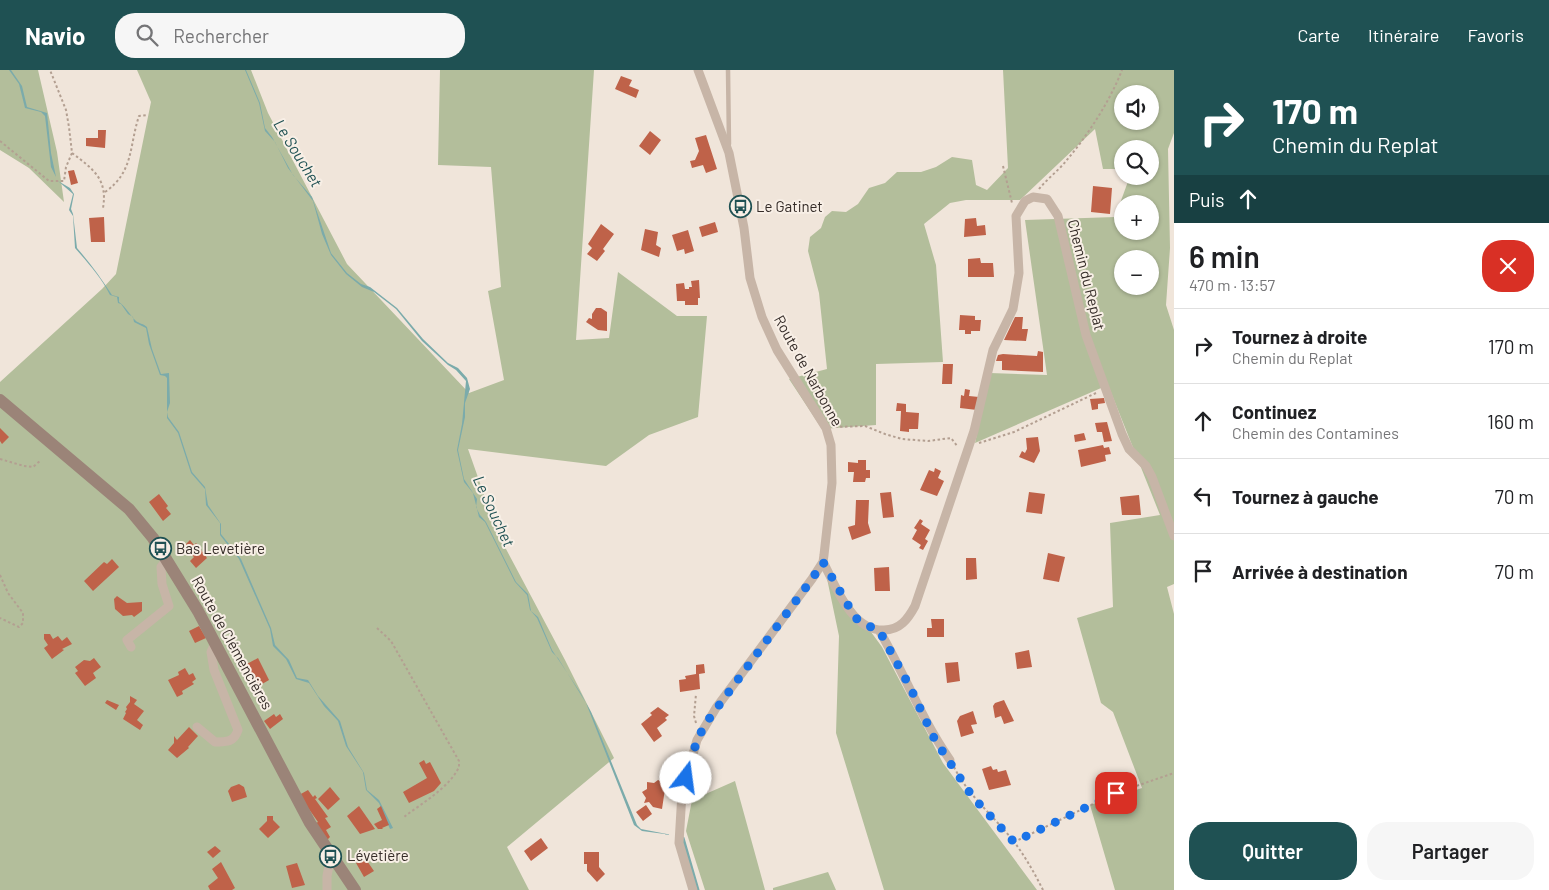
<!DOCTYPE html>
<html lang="fr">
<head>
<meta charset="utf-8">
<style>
	:root { --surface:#fff; --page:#f6f6f6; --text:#202124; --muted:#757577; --line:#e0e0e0; --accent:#1f5153 }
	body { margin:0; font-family:Barlow,sans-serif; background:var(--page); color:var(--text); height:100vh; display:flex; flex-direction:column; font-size:19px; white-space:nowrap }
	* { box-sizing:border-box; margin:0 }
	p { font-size:16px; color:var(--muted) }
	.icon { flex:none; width:28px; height:28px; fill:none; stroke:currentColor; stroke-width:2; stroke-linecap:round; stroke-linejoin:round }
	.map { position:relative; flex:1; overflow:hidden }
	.panel { display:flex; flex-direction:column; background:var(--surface); width:375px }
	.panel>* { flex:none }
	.hud { background:#1f5153; color:#fff; overflow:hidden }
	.buttons { position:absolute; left:1114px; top:15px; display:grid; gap:10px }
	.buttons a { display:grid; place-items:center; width:45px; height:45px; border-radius:50%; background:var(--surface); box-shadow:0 1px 4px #0004; font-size:25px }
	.pin { position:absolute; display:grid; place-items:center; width:42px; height:42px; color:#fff; margin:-21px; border-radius:10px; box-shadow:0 2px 8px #0006 }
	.me { position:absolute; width:55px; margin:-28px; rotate:15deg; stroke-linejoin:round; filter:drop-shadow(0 0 4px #0008) }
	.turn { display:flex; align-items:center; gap:18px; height:105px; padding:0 15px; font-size:22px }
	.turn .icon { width:65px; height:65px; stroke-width:2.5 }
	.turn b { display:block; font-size:35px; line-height:42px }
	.then { display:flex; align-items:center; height:48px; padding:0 15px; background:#0003; gap:10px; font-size:19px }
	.round { display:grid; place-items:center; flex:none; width:52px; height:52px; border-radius:20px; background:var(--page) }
	.headline { display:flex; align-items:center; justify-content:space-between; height:85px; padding:0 15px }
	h1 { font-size:30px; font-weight:600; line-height:38px }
	.action { display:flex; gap:10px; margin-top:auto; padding:10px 15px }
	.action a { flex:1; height:58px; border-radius:20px; background:var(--accent); color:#fff; font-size:20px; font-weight:600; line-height:58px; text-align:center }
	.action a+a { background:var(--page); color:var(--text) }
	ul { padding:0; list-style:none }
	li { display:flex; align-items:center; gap:15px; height:75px; padding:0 15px; border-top:1px solid var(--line) }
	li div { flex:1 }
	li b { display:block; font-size:19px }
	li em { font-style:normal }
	header { display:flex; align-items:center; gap:30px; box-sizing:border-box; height:70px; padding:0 25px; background:var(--accent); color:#fff }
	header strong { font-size:24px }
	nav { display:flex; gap:28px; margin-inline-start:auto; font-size:18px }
	.search { width:350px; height:45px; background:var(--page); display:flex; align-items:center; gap:12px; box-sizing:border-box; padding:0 18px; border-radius:20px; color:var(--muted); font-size:19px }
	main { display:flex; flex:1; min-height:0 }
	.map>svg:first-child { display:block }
	.green { fill:#b3be9b; fill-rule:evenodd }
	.water { fill:#7babab }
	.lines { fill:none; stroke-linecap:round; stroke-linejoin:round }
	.stream { stroke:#7babab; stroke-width:3 }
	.building { fill:#bf6249 }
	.path { stroke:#b39f91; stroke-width:2; stroke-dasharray:2.5 2.5; stroke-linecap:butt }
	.lane { stroke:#c7b5a7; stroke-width:4.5 }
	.street { stroke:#c7b5a7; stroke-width:9 }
	.secondary { stroke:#9b8478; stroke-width:12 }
	.route { stroke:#1a73e8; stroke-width:9; stroke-dasharray:0 16.2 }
	.labels { text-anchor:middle; stroke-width:4; stroke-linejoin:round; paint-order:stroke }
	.poi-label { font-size:15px; fill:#342b27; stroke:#f8efe6; text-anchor:start }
	.street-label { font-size:15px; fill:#342b27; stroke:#f8efe6 }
	.water-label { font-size:16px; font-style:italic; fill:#1f5153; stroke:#f8efe6 }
</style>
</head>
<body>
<header>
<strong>Navio</strong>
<div class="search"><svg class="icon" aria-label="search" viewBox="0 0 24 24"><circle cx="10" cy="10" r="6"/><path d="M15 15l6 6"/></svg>Rechercher</div>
<nav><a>Carte</a><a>Itinéraire</a><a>Favoris</a></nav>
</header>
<main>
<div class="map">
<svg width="1174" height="820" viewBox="0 0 1174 820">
	<rect width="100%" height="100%" fill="#f0e5da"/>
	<path class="green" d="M0,0H38L57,82L64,132L29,98L0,80Z
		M137,0H251L268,43L347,194L469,323L504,310L488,221L501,217L491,97L438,95L440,0H594L576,270L609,268L618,202L677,246H707L698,347L649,365L606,396L468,379L498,464L565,590L614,688L507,777L529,820H0V312L102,219L116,204L151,32Z
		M1003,0H1174V63L1168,79L1170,178L1166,235L1174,260V514L1167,517L1174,544V820H1115L1090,735L1142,718L1113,642L1101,633L1077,548L1113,537L1110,453L1160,445L1108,315L975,373L990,303L1047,305L1025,150L1115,147L1130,106H1150V79H1122V99H1103L1095,59L1020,130H966L950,133L924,154L936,195L943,292L876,294V355L822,359L789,309L827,299L819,223L808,181L810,167L821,158L825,147L832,141L846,142L858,134L869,118L885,113L897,102H921L936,97L952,87L972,90L976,115L987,120L1008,98ZM1122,24H1150V51H1122ZM1122,134H1150V161H1122ZM1122,189H1150V216H1122Z
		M825,499L882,577L943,693L1037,820H884L836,663L839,566Z
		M735,711L765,820H705L686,761L692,730Z
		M828,802L836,820H773V818Z"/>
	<path class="water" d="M9,0H11L22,16L27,37L47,43L51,83L56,107L51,97L45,46L41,42L25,38L19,14Z
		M245,0H246L260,33L265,58L272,67L293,105L312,127L331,183L347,203L361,214L370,217L397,238L423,269L448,293L458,298L467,308L470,319L465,333V347L458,380L464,409L477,429L476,437L480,445L486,452L516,512L528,524L531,541L538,547L552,580L580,622L591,642L637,755L641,759L672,765L642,761L634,755L586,633L558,588L552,582L537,548L530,540L527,525L515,512L485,452L479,447L473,423L464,412L457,380L462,354L466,311L456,300L448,295L422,271L396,239L374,222L362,217L346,204L331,185L322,164L313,131L288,98L275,72L265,61L259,33Z
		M58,111L70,118L74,124L71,139L73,144L77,178C90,193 101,208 112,225L119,227V232C126,237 130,245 136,251C138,253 144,254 147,257L152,279L161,304L169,303L170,333L167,342L168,347L179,362L192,402L205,417L208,435L221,454V464L241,489L271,558L275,575L289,590L297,608L308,610L318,626L340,651L348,677L364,703L367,720L379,730L393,758L390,759L379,733L366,720L363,702L346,676L338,651L324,636L309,613L296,609L286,589L273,576L270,559L239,489L220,465V453L206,435L205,419L191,403L178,363L167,348V308L165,306L160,305L149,274L146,258L134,252L133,247L128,244L121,234L118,233L117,227L110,225C101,207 88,193 75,178L73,146L69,140L73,124Z"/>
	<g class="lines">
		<path class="stream" d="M683,768L698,820"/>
	</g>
	<path class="building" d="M621,6L632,10L629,16L639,20L636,28L615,19Z
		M98,60H106L105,78L86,76V68H98Z
		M650,61L661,70L650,85L639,76Z
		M706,65L717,99L706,103L703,95L692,98L690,91L695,90L699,81L695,68Z
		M74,100L78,113L71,115L68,101Z
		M1093,116L1112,118L1110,144L1091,142Z
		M104,147L105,172H91L89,148Z
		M976,148L977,156L985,155L986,165L964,167L965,149Z
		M715,152L718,162L702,167L699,157Z
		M601,154L614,164L603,179L605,181L597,191L587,184L592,178L588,174Z
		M645,159L658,162L656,175L661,178L659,187L641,180Z
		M688,160L694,181L685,184L684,179L677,181L672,165Z
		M980,188L981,193H993L994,207H968V189Z
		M699,210L700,228H698V235H685V231H677L676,214L684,213L685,219H689V217H692L691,211Z
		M596,238H601L607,242V261L598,260L586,252L589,248L592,249V244Z
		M960,245L975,246V250H981L980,261H971V264H965V260H959Z
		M1015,247H1023L1022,259H1028L1026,271L1004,270Z
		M1038,281L1043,282V302L1002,300V291H996L998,285L1003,284L1037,286Z
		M943,294H953L952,314H942Z
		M965,319L970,320L969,326L979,327L977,340L960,338L961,325L964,326Z
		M1104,328L1105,333L1098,334V339L1092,340L1090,329Z
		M897,333L906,334V342L919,343L918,359H909V362L900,361L901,341H896Z
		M1107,352L1112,371L1104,372L1102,362H1097L1095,353Z
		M0,358L9,367L2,374L0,371Z
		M1084,363L1086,370L1075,372L1074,365Z
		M1038,367L1040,381L1034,393L1019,387L1022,381L1025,383L1027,379L1026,368Z
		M1103,375L1104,378L1109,377L1111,384L1105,385L1106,391L1081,397L1078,380Z
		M858,390H866V400H870V408H866L865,412H853L854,402H848V392L858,393Z
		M935,398L941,401L938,408L944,411L937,426L920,420L929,400L934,402Z
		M891,422L894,447L883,448L880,423Z
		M1029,422L1045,424L1042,444L1026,442Z
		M159,424L168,436L166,438L171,444L163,451L149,432Z
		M1139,425L1141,445H1122L1120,427Z
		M856,430H869L868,453L871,463L852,470L848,457L855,455Z
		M920,449L923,451L921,454L930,460L925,469L928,471L923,480L919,478L921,475L912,469L917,460L914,458Z
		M190,470L194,475L196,473L207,488L196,498L190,491L194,487L183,477Z
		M1048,483L1065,487L1059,512L1043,509Z
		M966,488H976L977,509L966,510Z
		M112,489L119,497L93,521L84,511L104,492L107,494Z
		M889,497L890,521H875L874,498Z
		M117,526L127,533L142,532V541L134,547L132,545L123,546L115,539L114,529Z
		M931,549H944V567H927V558H932Z
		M199,556L206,568L195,573L189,561Z
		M44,564H50L53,569L58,566L62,571L67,567L72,574L62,579L64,580L52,589L44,578L48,575L44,569Z
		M1029,580L1032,597L1017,599L1015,583Z
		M94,588L101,597L93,603L96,608L85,616L75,603L78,601L75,597L84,590L90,591Z
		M258,588L269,610L257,617L245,595Z
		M958,592L960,611L947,613L945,593Z
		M704,594L705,603L699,604L700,619L680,622L679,610L686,609L685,606L696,604V595Z
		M185,598L189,605L193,603L196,609L192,612L194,614L182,621L183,624L177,627L168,610L179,605L178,602Z
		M130,626L137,630L134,634L144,641L137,650L143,655L140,660L123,649L126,643L125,642L127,639L126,637L130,632Z
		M107,630L119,635L116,640L105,633Z
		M1004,630L1014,651L1004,654L1001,646L995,648L993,636L995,633Z
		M658,637L669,645L665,648L667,650L657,658L662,666L654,672L641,654L652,645L650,643Z
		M973,641L977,654L971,655L974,663L961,667L957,651L960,646Z
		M274,644L276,647L280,644L283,649L270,659L264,651Z
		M189,657L198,666L188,677L189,678L177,688L168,680L174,673V666L177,670Z
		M424,690L426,694L430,692L441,713L434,721L409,733L403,722L427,708L419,693Z
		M991,696L993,700L997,699L998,702L1006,700L1011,715L989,720L982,699Z
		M658,710L663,712L666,715L663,717L665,719L662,739L653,737L649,732L644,733L646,728L642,722L647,719V712L654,713Z
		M239,714L244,717L247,727L232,732L228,721L231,717Z
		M330,717L340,729L328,740L318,729Z
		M308,720L313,727L315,725L317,728L315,729L328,747L325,748L331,757L326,760L330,767L327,770L316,753L318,752L299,725Z
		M646,735L652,744L643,751L636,742Z
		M359,736L375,759L360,764L347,746Z
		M381,736L389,755L382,758L383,759H378L374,754L382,750L377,739Z
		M267,746H273V750L280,757L268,768L259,759L267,751Z
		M541,768L548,778L531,791L524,781Z
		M215,776L221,781L213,788L207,782Z
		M584,782H599V797L605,804L597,812L587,801V794H584Z
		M365,788L374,801L364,807L356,793Z
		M221,792L235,818L232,820H210L208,816L218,808L212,799Z
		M297,793L305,815L292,818L286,796Z"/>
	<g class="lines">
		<path class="path" d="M0,71L49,111H64L66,97L72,83L69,57L66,40L50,0
			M72,83C93,99 108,109 103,138
			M1003,96L1012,133
			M1039,119C1047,109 1058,101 1066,91C1088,65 1110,31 1122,0
			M105,122C134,102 129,76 139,46L147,45
			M835,357L865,356L885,364L902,369L928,371L951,368L958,377
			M979,373L1014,362L1096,323
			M0,389L24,396L33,397L41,390
			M0,505L8,523L23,543V553L19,557L0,548
			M377,558L391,571L459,691V697C449,718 422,733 404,747
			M696,653L694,646L696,624
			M954,697C969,727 995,747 1015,773C1026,788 1035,804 1043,820
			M1014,772L1116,723L1174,703"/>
		<path class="lane" d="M728,0L729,74"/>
		<path class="street" d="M823,492C836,516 851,561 884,560C900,560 908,549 915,536L974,361L993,280L1013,239L1019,203L1016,146L1025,131L1033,127L1047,129L1058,146L1086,265L1122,364L1129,379L1146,396L1152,407L1174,466
			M879,560C904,603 922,650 950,690
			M131,577L127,570L169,536L162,514L161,497L167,489
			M197,657L215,672C227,672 234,672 238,660L214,600L211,582L215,573
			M327,820V806L331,786
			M693,820L679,773L682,723L697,670L716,638L812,509L823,492L824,485L832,413L831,375L826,358L777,280L762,247L750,208L744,158L729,83L698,0"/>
		<path class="secondary" d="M0,330L129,439L153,468L198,541L310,753L355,820"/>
	</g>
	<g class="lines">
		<path class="route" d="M686,708L697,670L706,653L812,509L823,492L855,547L861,553L879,560L910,617L935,670L972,726L1014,772L1116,723"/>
	</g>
	<defs>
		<symbol id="bus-ring" viewBox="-11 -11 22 22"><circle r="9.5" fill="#f8efe6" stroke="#1f5153" stroke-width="1.5"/><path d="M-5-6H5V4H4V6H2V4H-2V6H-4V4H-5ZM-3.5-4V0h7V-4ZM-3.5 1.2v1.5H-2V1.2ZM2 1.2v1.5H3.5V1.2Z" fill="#1f5153"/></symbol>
	</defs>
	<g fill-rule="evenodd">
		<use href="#bus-ring" x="728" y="124" width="25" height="25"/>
		<use href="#bus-ring" x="148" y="466" width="25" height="25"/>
		<use href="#bus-ring" x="318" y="774" width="25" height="25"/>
	</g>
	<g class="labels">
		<g class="poi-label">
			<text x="756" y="142">Le Gatinet</text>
			<text x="176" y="484">Bas Levetière</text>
			<text x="347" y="791">Lévetière</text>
		</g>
		<g class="street-label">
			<text transform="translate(1086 205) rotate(76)" y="5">Chemin du Replat</text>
			<text transform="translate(808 301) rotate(61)" y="5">Route de Narbonne</text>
			<text transform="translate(232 573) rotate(61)" y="5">Route de Clémencières</text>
		</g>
		<g class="water-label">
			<text transform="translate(298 83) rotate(58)" y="6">Le Souchet</text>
			<text transform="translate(494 441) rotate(65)" y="6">Le Souchet</text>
		</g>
	</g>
</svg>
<div class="buttons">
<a><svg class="icon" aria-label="sound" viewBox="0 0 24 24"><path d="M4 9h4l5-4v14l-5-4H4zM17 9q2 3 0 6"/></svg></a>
<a><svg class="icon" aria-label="search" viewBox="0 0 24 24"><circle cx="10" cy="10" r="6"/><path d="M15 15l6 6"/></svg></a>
<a>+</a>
<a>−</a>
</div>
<div class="pin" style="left:1116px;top:723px;background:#d93025"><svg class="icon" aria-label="arrive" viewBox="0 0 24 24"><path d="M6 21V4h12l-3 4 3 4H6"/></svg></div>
<svg class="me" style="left:686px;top:708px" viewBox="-20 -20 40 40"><circle r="19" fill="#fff"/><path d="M0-13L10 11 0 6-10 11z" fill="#1a73e8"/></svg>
</div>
<section class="panel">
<div class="hud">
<div class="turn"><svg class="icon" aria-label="right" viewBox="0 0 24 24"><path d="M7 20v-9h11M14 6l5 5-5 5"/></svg><div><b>170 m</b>Chemin du Replat</div></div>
<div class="then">Puis<svg class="icon" aria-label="ahead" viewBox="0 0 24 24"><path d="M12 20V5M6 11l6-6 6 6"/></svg></div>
</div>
<div class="headline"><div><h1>6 min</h1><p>470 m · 13:57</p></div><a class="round" style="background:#d93025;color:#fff"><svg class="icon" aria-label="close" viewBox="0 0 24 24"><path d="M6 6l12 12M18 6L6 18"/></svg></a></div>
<ul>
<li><svg class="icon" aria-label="right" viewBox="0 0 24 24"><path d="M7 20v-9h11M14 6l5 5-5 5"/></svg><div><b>Tournez à droite</b><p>Chemin du Replat</p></div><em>170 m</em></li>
<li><svg class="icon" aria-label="ahead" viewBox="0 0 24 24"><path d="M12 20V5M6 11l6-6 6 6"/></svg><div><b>Continuez</b><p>Chemin des Contamines</p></div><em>160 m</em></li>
<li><svg class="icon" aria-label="left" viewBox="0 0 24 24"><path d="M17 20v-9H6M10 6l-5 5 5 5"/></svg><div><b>Tournez à gauche</b></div><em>70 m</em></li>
<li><svg class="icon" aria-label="arrive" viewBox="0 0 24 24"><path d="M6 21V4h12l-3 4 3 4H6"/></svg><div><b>Arrivée à destination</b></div><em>70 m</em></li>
</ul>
<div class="action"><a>Quitter</a><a>Partager</a></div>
</section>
</main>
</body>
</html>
